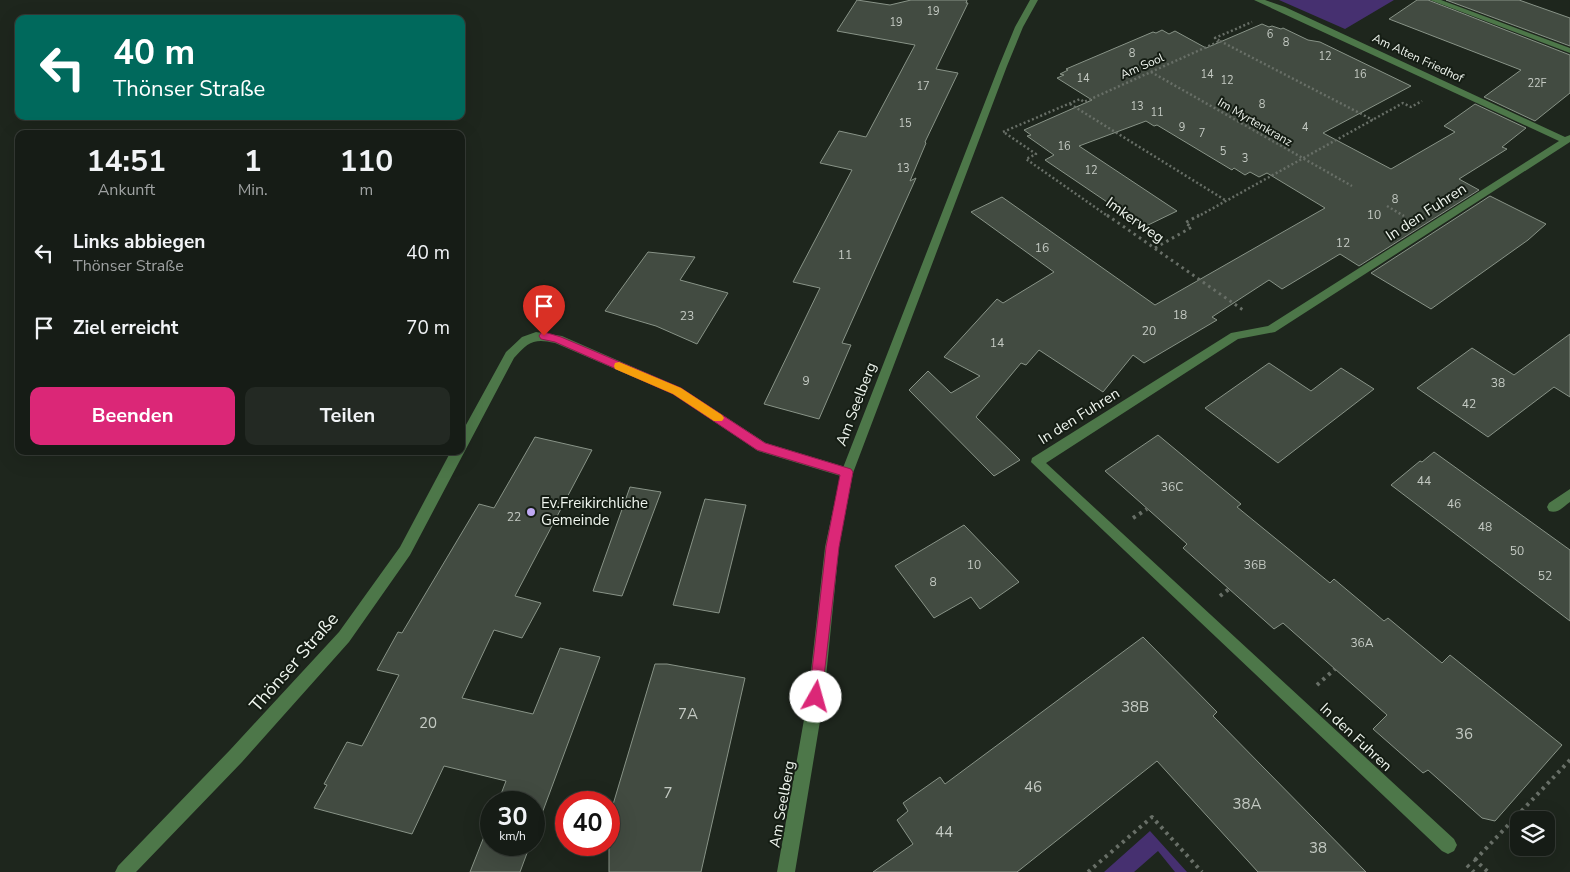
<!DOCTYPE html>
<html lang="de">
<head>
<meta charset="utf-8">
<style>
	:root { --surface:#161c16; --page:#232923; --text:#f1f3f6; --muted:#9ea1a1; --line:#353a35; --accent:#db2777 }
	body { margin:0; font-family:"Nunito Sans",sans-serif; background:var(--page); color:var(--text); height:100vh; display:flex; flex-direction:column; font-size:19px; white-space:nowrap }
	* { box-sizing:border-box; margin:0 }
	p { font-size:16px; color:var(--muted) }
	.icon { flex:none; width:28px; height:28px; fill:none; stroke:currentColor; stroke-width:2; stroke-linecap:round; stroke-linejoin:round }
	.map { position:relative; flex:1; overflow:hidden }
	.drawer { position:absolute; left:15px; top:130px; width:450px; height:325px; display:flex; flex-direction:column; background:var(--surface); border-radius:10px; box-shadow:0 5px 20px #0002,0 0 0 1px var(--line) }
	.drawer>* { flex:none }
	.banner { position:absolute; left:15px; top:15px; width:450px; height:105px; border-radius:10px; box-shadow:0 5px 20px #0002,0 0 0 1px var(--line); background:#00695c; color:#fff; overflow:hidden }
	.tools { position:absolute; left:1510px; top:811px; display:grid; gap:10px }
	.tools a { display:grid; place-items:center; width:45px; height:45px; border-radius:10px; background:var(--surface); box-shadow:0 5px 20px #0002,0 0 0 1px var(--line); font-size:25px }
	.speed { position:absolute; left:480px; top:791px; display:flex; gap:10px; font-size:25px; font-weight:700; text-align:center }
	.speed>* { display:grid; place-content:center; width:65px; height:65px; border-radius:50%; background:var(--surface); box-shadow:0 5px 20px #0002,0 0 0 1px var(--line); line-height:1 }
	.speed small { font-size:12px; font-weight:400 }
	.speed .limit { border:8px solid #d22; background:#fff; color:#111 }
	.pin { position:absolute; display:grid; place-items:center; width:42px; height:42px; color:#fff; margin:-51px -21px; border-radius:50% 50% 50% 0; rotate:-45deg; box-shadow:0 0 5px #0007 }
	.pin .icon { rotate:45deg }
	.me { position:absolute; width:55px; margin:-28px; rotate:7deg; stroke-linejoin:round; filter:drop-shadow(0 0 4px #0008) }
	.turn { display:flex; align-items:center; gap:18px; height:105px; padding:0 15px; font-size:22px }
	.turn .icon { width:65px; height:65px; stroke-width:2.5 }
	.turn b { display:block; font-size:35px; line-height:42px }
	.eta { display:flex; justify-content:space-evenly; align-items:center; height:85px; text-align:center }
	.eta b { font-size:30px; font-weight:700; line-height:35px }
	.button { display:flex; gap:10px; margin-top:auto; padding:10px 15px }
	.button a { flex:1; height:58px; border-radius:10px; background:var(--accent); color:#fff; font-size:20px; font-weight:700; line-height:58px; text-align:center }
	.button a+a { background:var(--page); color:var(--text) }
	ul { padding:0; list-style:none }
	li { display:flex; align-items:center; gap:15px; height:75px; padding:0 15px }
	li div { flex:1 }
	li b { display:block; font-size:19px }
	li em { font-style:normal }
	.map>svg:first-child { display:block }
	.green { fill:#463070 }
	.building { fill:#424b41; stroke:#889387 }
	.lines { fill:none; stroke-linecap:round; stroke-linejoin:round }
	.path-far2 { stroke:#686f67; stroke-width:2.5; stroke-dasharray:2 2.5; stroke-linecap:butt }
	.path-far1 { stroke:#686f67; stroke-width:3; stroke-dasharray:2.5 4; stroke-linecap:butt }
	.path { stroke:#686f67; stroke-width:4; stroke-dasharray:3 4.5; stroke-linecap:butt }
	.minor { fill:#4d7749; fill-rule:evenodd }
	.tertiary { fill:#4d7749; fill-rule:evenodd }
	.route { fill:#db2777; stroke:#8e194d }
	.slow { fill:#f59e0b }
	.poi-dot { fill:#bfa9f4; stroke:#151d14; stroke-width:2 }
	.labels { text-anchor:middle; stroke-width:4; stroke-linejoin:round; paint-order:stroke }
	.far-number-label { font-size:11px; fill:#c4cac3 }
	.far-street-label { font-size:12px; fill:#eff5ee; stroke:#151d14 }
	.number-label { font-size:12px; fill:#c4cac3 }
	.street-label { font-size:15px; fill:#eff5ee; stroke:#151d14 }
	.poi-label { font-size:15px; fill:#eff5ee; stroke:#151d14; text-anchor:start }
	.near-number-label { font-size:15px; fill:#c4cac3 }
	.near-street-label { font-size:18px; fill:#eff5ee; stroke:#151d14 }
</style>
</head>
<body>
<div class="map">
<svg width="1570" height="872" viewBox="0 0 1570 872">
	<rect width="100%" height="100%" fill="#1e261d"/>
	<path class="green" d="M1279,0H1394L1345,29Z
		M1150,831L1187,872H1175L1158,851L1134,872H1104Z"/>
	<path class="building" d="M857,0L890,5L911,0H967L966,3H968L936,69L958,73L925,142L926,143L910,181L916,178L842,343L851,345L819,419L764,404L820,288L793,282L852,170L820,163L839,131L866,137L915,45L837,31Z
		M1417,0H1428L1570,55V93L1535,121L1484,97L1521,70L1389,19Z
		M1446,0H1519L1570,18V46Z
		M1262,24L1269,27L1272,26L1281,29L1283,28L1308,40L1320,42L1411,86L1323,133L1391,169L1455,132L1444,126L1475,104L1526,128L1502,147L1507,149L1459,179L1479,190L1359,266L1340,254L1282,289L1269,280L1212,317L1217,320L1144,363L1133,355L1103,392L1039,350L1026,365L1021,363L976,417L1020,460L994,476L909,390L928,371L951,393L980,376L944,357L997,299L1003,303L1054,272L971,212L1002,197L1155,305L1325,208L1267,173L1259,177L1250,172L1245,175L1234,168L1232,170L1157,125L1154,126L1146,121L1079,146L1177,211L1144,227L1045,160L1054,155L1027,136L1031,135L1024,130L1092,100L1057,78L1064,75L1060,74L1068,70L1066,69L1153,32L1156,33L1162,30L1169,34L1175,31L1206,48Z
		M1490,196L1546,224L1528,240L1431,309L1371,273Z
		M648,252L695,257L680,280L728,293L697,344L656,326L605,311Z
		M1570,334V397L1554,387L1488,437L1417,388L1472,348L1514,375Z
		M1269,363L1311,391L1341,368L1374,389L1278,463L1205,408Z
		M1158,435L1241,504L1237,507L1330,583L1334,579L1384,621L1388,618L1442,663L1450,655L1562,745L1495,821L1482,818L1428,770L1423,773L1389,743L1373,729L1387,715L1283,623L1274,629L1183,548L1187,544L1105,471Z
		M535,437L592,450L515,596L541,603L522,638L494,630L462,698L533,714L560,648L600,657L534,835V802H498L506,781L444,766L412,834L314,808L327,785L324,784L347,742L362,746L399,675L377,670L398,632L402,633L479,504L494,508Z
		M1434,452L1570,550V621L1391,485L1420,461L1422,462Z
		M630,487L661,492L622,596L593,591Z
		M705,499L746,505L719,613L673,605Z
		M964,525L1019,582L980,609L971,597L934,618L895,566Z
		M1143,637L1217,712L1213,716L1366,872H1258L1157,761L1017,872H873L913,844L897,820L908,811L903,803L940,777L945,784Z
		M655,664H667L745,678L701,872H609V818Z
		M491,819V845H530L520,872H470Z"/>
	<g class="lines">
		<path class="path-far2" d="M1220,41L1373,120
			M1151,72L1352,186
			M1070,104L1225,200
			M1003,132L1080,99L1084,102L1220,41L1215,38L1252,22
			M1005,133L1036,154L1026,159L1109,217
			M1387,206L1404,216
			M1197,217L1403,103L1411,107L1422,101"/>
		<path class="path-far1" d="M1107,215L1243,310
			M1155,248L1192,227L1185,223L1199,215"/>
		<path class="path" d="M1133,518L1147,509
			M1220,596L1229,589
			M1317,685L1335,669
			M1474,859L1488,872
			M1475,860L1570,760
			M1467,865L1474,872
			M1088,872L1152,817L1202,872"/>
		<path class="minor" d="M1254,0H1265L1285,7L1565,137L1570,135V142L1275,332L1238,339L1046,463L1454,839L1457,845L1454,851L1448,854L1442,851L1031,462L1032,458L1231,333L1268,326L1559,141Z
			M1430,0H1441L1570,48V53Z
			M536,332L562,336L681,388L766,443L852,469L853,473L852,477L847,478L758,451L673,394L555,343C534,338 528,342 514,358L410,555L349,642L242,762L136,872H115L118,866L230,750L339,632L400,547L451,451H461V434L506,352L522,337Z
			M1570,489V502C1563,507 1558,514 1549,511L1547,507L1549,503Z"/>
		<path class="tertiary" d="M1030,0H1038L1023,27L1007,66L853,473L839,547L824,697L795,872H777L808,697L825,547L841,473L999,66L1015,27Z"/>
	</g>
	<path class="route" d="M544,332L561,337L681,388L765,443L851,469L853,472L839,547L821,702L816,704L811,702L809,697L826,547L840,475L757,450L673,394L555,342L541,339L539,336L541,333Z"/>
	<path class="slow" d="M619,362L681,388L722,415L724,418L722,421H714L673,394L615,369L614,366L615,363Z"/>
	<circle class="poi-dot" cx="531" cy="512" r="5"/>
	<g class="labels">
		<g class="far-number-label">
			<text x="933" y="15">19</text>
			<text x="896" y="26">19</text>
			<text x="1270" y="38">6</text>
			<text x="1286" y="46">8</text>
			<text x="1132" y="57">8</text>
			<text x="1325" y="60">12</text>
			<text x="1207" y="78">14</text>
			<text x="1360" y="78">16</text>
			<text x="1083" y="82">14</text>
			<text x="1227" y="84">12</text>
			<text x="1537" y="87">22F</text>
			<text x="923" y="90">17</text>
			<text x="1262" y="108">8</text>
			<text x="1137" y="110">13</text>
			<text x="1157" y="116">11</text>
			<text x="905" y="127">15</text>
			<text x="1182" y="131">9</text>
			<text x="1305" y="131">4</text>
			<text x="1202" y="137">7</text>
			<text x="1064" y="150">16</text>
			<text x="1223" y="155">5</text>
			<text x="1245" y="162">3</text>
			<text x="903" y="172">13</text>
			<text x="1091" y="174">12</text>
			<text x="1395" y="203">8</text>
		</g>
		<g class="far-street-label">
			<text transform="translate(1418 58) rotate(25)" y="4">Am Alten Friedhof</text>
			<text transform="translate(1142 66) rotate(-24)" y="4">Am Sool</text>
			<text transform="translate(1255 122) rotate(30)" y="4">Im Myrtenkranz</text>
		</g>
		<g class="number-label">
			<text x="1374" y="219">10</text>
			<text x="1343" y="247">12</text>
			<text x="1042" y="252">16</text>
			<text x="845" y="259">11</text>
			<text x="1180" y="319">18</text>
			<text x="687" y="320">23</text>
			<text x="1149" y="335">20</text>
			<text x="997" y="347">14</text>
			<text x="806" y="385">9</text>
			<text x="1498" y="387">38</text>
			<text x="1469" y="408">42</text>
			<text x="1424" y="485">44</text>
			<text x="1172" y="491">36C</text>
			<text x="1454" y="508">46</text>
			<text x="514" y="521">22</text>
			<text x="1485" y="531">48</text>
			<text x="1517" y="555">50</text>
			<text x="974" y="569">10</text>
			<text x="1255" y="569">36B</text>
			<text x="1545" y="580">52</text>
			<text x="933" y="586">8</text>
			<text x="1362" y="647">36A</text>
		</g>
		<g class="street-label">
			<text transform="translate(1426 212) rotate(-33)" y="5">In den Fuhren</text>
			<text transform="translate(1135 220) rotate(35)" y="5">Imkerweg</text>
			<text transform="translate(856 404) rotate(-69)" y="5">Am Seelberg</text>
			<text transform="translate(1079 416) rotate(-32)" y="5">In den Fuhren</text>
			<text transform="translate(1356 737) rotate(43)" y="5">In den Fuhren</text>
			<text transform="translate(782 804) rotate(-80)" y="5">Am Seelberg</text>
		</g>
		<g class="poi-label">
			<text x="541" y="508">Ev.Freikirchliche<tspan x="541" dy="17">Gemeinde</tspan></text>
		</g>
		<g class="near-number-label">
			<text x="1135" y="712">38B</text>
			<text x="688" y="719">7A</text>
			<text x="428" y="728">20</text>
			<text x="1464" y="739">36</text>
			<text x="1033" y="792">46</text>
			<text x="668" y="798">7</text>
			<text x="1247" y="809">38A</text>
			<text x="944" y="837">44</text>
			<text x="1318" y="853">38</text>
		</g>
		<g class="near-street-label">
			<text transform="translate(294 662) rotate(-49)" y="6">Thönser Straße</text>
		</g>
	</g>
</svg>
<div class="tools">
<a><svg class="icon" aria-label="layers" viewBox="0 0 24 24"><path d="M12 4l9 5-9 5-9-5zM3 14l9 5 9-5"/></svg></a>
</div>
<div class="speed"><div>30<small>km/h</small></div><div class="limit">40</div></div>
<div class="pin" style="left:544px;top:336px;background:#d93025"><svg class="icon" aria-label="arrive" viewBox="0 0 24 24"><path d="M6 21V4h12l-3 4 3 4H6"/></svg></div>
<svg class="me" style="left:816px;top:697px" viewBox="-20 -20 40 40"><circle r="19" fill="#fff"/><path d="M0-13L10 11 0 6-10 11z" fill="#db2777"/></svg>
<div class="banner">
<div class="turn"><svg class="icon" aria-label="left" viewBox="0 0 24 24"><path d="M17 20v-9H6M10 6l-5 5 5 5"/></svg><div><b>40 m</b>Thönser Straße</div></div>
</div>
<section class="drawer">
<div class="eta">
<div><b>14:51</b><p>Ankunft</p></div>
<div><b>1</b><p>Min.</p></div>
<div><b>110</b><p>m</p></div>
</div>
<ul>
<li><svg class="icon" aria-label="left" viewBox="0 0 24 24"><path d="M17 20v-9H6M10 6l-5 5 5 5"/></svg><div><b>Links abbiegen</b><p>Thönser Straße</p></div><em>40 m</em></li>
<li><svg class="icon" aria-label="arrive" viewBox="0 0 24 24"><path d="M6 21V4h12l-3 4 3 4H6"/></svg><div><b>Ziel erreicht</b></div><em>70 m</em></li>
</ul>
<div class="button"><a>Beenden</a><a>Teilen</a></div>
</section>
</div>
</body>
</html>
